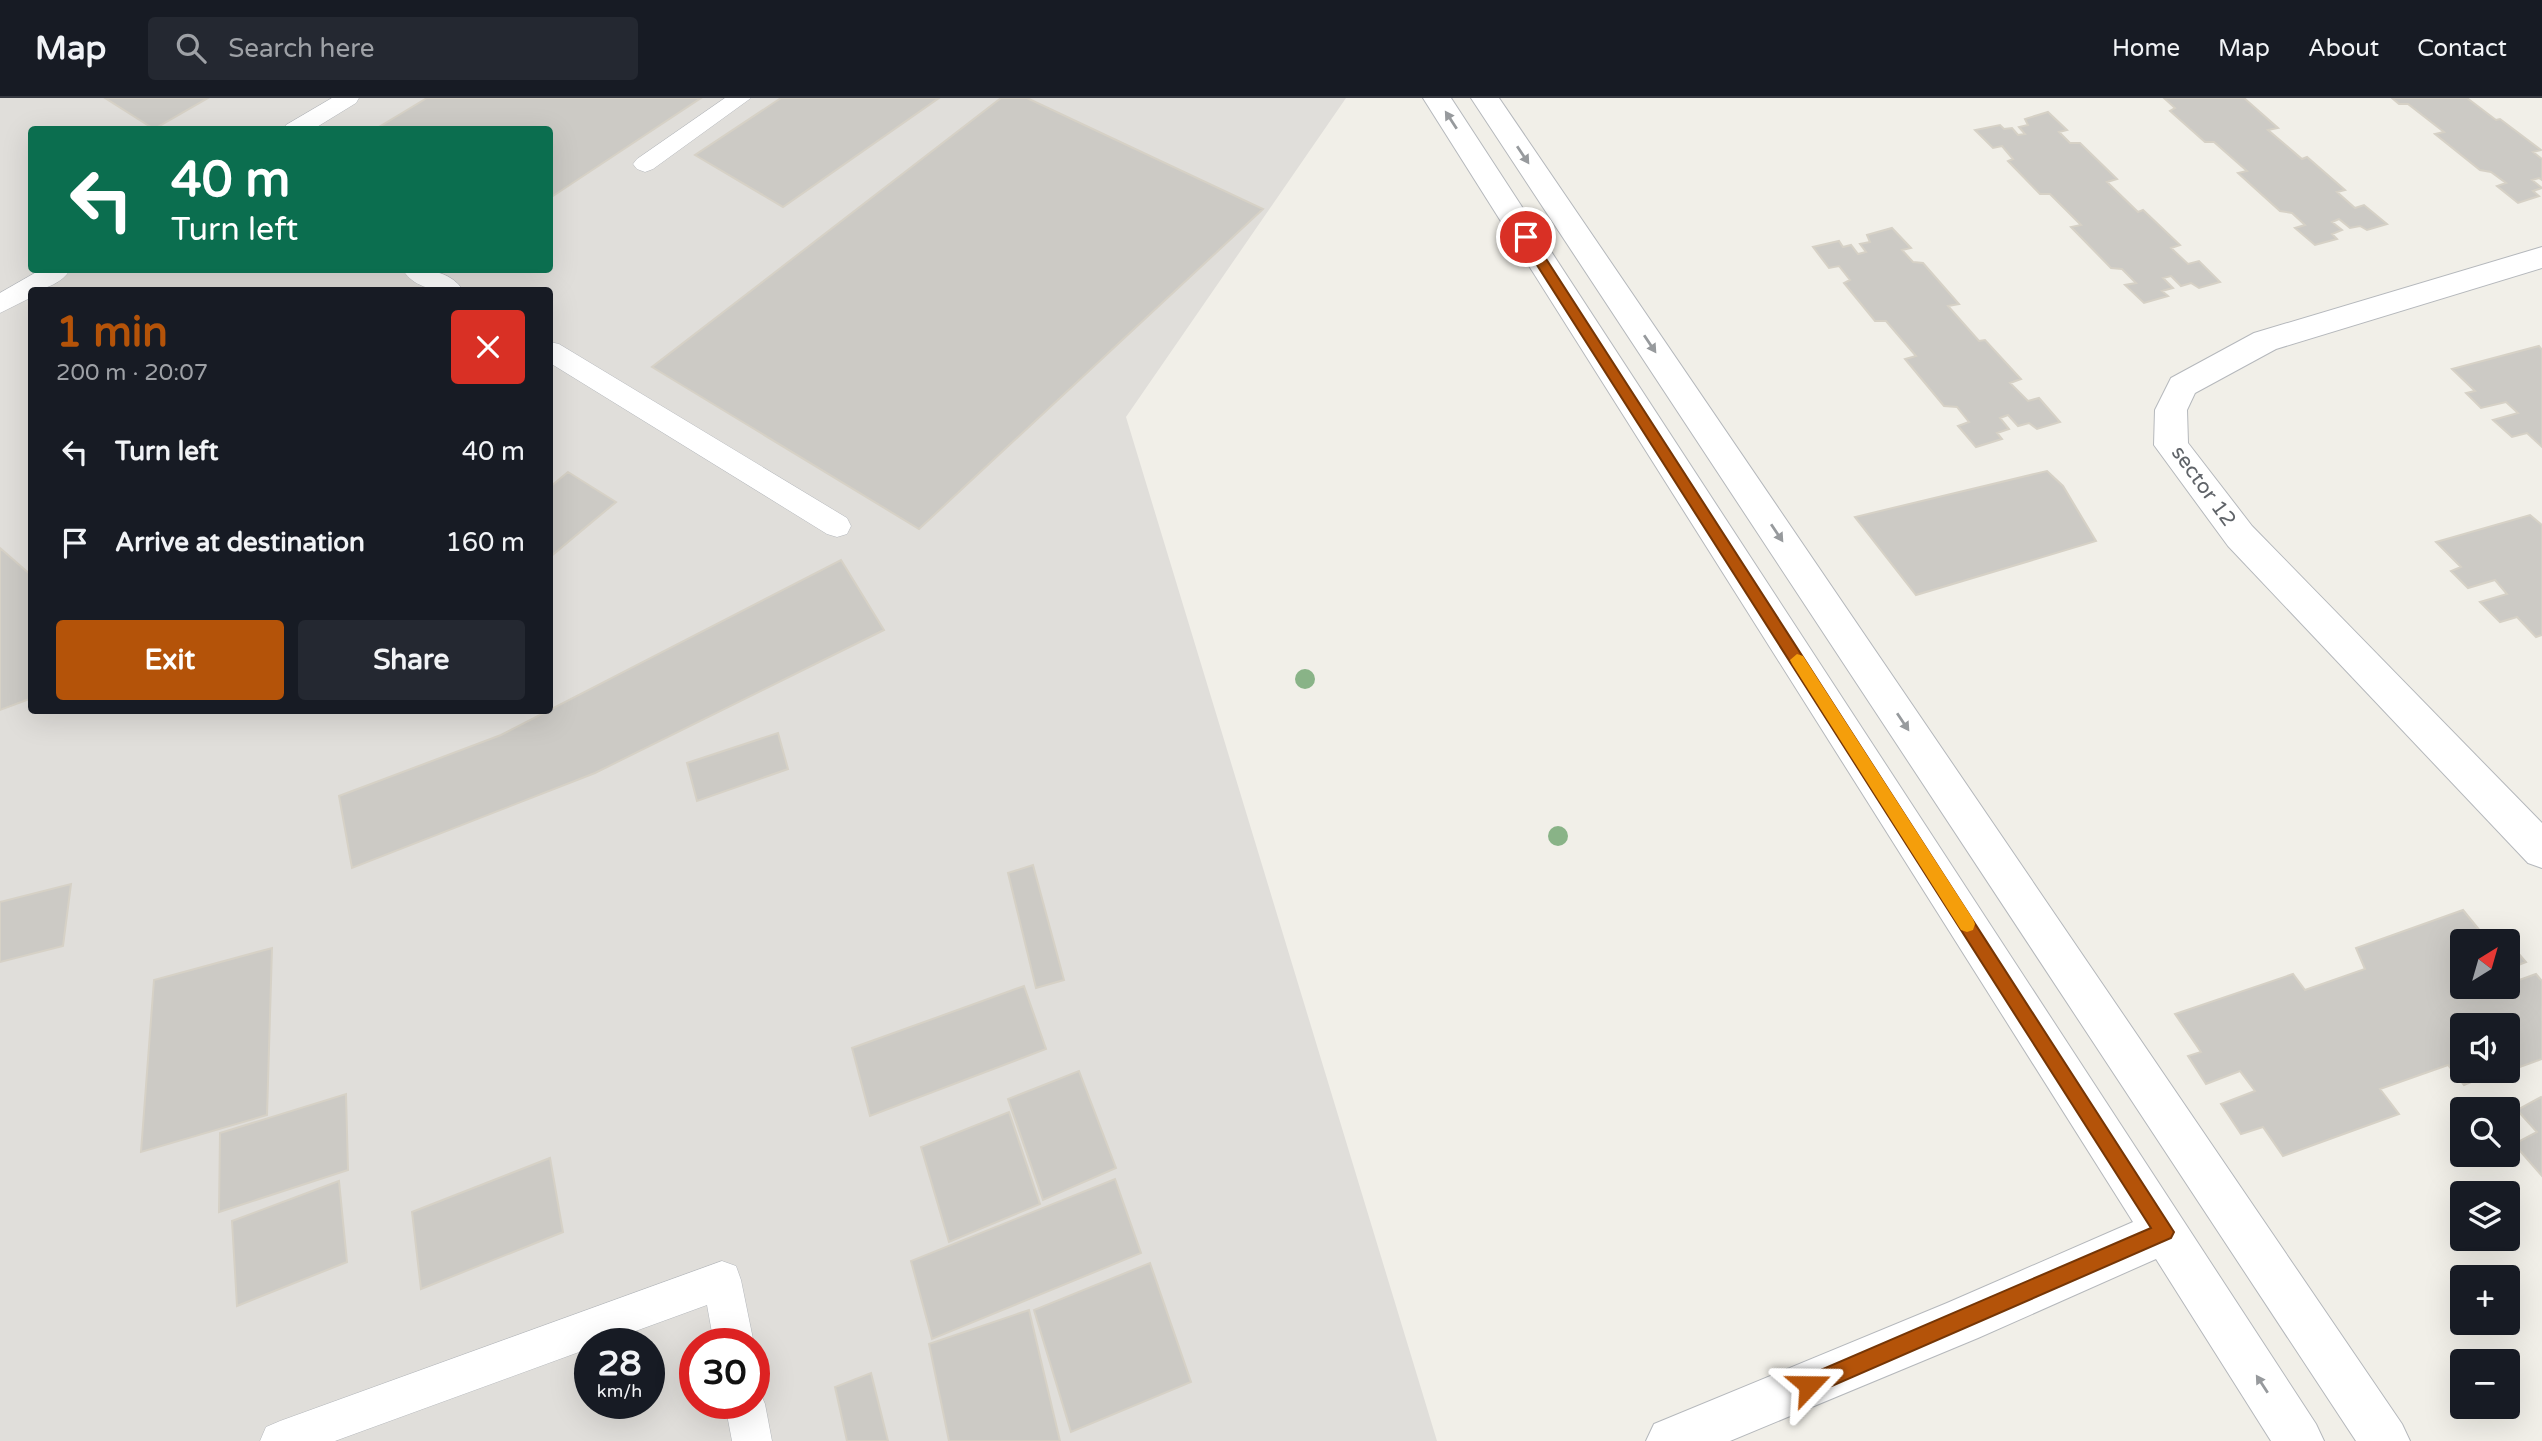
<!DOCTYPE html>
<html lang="en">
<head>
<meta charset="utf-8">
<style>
	:root { --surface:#171b24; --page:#242831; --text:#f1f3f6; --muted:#9ea1a6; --line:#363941; --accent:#b45309 }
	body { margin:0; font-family:"Varela Round",sans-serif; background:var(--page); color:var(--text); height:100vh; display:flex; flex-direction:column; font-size:26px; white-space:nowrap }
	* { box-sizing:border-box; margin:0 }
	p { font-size:23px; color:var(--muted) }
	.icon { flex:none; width:38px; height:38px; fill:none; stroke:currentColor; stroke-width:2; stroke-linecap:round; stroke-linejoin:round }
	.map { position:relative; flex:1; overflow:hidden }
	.drawer { position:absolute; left:28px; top:189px; width:525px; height:427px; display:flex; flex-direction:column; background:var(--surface); border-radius:7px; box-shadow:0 7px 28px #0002 }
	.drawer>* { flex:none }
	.guide { position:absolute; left:28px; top:28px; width:525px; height:147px; border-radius:7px; box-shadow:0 7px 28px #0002; background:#0b6e4f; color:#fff; overflow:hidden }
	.needle { width:46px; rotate:37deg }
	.fabs { position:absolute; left:2450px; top:831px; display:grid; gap:14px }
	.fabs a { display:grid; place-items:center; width:70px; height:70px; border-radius:7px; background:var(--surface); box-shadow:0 7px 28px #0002; font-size:35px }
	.speed { position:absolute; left:574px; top:1230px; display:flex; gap:14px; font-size:35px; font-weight:700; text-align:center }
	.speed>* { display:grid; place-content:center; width:91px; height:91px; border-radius:50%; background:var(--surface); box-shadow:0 7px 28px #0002; line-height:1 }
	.speed small { font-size:18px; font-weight:400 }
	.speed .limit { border:10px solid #d22; background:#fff; color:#111 }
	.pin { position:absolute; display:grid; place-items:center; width:60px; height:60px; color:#fff; margin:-30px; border:4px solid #fff; border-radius:50%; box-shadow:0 2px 7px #0007 }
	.me { position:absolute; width:77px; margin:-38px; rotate:67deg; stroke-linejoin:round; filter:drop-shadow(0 0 5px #0008) }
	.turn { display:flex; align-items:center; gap:24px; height:147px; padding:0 28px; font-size:32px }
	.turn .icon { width:91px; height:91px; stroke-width:2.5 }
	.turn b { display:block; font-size:49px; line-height:60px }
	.round { display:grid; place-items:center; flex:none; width:74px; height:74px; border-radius:7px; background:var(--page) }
	.headline { display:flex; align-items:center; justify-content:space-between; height:119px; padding:0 28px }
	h1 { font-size:42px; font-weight:700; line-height:52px; color:var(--accent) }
	.primary-button { display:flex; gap:14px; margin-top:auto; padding:14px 28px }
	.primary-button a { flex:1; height:80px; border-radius:7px; background:var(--accent); color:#fff; font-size:28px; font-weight:700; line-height:80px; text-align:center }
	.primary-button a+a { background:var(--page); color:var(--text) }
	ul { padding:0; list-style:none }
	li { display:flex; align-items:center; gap:21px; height:91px; padding:0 28px }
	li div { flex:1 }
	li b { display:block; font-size:26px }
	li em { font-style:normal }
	header { display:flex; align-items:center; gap:42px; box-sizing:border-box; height:98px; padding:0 35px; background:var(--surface); border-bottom:2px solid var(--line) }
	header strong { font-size:33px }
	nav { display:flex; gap:38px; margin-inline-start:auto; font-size:24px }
	.search { width:490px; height:63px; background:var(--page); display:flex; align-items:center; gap:18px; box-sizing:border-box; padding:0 24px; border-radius:7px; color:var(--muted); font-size:26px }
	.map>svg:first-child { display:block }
	.industrial { fill:#e0deda; fill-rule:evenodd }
	.building { fill:#cccac5; stroke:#d6d1c6; stroke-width:2 }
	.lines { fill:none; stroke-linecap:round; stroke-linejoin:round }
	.service-casing { stroke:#b5b8bc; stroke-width:1 }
	.minor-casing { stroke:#b5b8bc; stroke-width:2 }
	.service { fill:#fff; fill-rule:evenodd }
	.minor { fill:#fff; fill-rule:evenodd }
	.tree { fill:#89b387 }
	.oneway { fill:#979a9d }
	.route { fill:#b45309; stroke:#753606; stroke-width:2 }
	.slow { fill:#f59e0b }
	.labels { text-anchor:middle; stroke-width:5; stroke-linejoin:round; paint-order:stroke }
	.street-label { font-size:21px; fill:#5f6368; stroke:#fff }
</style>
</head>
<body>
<header>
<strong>Map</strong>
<div class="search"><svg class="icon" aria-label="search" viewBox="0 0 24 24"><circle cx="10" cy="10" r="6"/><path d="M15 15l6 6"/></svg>Search here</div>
<nav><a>Home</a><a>Map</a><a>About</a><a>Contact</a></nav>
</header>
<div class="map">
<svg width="2542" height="1343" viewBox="0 0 2542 1343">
	<rect width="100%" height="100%" fill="#f1efe8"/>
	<path class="industrial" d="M0,0H1346L1126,319L1437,1343H0ZM32,32H550V172H32ZM32,192H550V612H32ZM590,1246H649V1306H590ZM695,1246H754V1306H695Z"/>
	<path class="building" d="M105,0H208L154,31Z
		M427,0H701L550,100V32H374Z
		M781,0H939L783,109L695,57Z
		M1001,0H1027L1263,111L919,431L652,269Z
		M2164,0H2244L2278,30L2268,32L2302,61L2307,59L2345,92L2337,94L2355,110L2364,107L2387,126L2367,132L2360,128L2350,130L2339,121L2332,124L2342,132L2332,136L2337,141L2315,147L2295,130L2305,127L2292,115L2280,113L2238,75L2247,73L2214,44H2205L2170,13L2175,10Z
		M2392,0H2467L2496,22L2500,21L2541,52L2533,54L2542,61V82L2539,80L2532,82L2542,90L2533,93L2539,98L2518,105L2497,88L2506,85L2491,74L2480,72L2435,36L2444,34L2408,6H2399Z
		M2048,14L2067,32L2059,34L2070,45H2080L2117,81L2107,84L2138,114L2143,112L2180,147L2171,150L2188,166L2199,163L2220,184L2199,190L2191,185L2181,188L2171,178L2163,180L2173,190L2162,193L2168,198L2144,205L2125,187L2136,185L2122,171L2111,170L2071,129L2081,127L2050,96H2040L2008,63L2013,61L2002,48L1993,50L1975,32L2000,27L2004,31L2012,30L2018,37L2025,36L2019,29L2028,27L2025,21Z
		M1892,130L1911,150L1902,152L1913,164L1923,165L1959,206L1948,208L1979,243L1985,242L2021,281L2010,285L2028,303L2039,300L2060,324L2037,331L2029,325L2018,328L2008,317L2000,320L2009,331L1997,335L2002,341L1976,349L1958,328L1969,324L1957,309L1944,308L1905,261L1916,258L1886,223H1875L1844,185L1850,182L1839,168L1829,170L1813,149L1839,143L1843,149L1851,147L1858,156L1866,154L1860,146L1870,144L1867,137Z
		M2539,248L2542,252V349L2527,335L2512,339L2493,322L2518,315L2506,304L2481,310L2466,295L2475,293L2452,271Z
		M2047,373L2063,388L2096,443L1916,497L1855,419Z
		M568,374L616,404L550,459V389Z
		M2530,417L2542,427V537L2536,539L2517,519L2500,524L2480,504L2507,496L2495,482L2468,490L2451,473L2461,469L2436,444Z
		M0,450L32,478V600L0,612Z
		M841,462L884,532L595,675L352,770L339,698L501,637Z
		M778,635L788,671L697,703L687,665Z
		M1033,767L1064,882L1036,890L1008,775Z
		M71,786L63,848L0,864V804Z
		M2463,812L2485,839L2499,833L2526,864L2508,871V844H2462V889H2508V886L2536,876L2542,883V961L2506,974L2508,928H2462V973H2469L2476,982L2464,987L2448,967L2380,991L2399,1016L2283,1058L2263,1029L2241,1036L2221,1006L2255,993L2240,973L2206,986L2188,958L2201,954L2175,916L2293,876L2305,892L2365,871L2356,850Z
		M272,850L267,1017L141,1054L154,882Z
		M1024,888L1046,951L870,1018L852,950Z
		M1079,973L1116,1070L1043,1102L1008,1001Z
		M346,996L348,1072L219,1114L220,1035Z
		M2541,999L2542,1000V1078L2514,1046L2537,1034L2517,1012Z
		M1009,1014L1040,1106L949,1144L921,1049Z
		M550,1060L563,1134L421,1191L412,1114Z
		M1115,1081L1141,1155L932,1241L911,1163Z
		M339,1083L347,1164L237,1208L232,1123Z
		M1150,1165L1191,1284L1071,1334L1034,1212Z
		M1029,1212L1060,1343H949L929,1246Z
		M871,1275L888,1343H847L835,1289Z"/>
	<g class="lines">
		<defs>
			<path id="service" d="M332,0H359L356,5L312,32H283L286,27Z
				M725,0H751L653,71L645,74L637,71L633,66L637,61Z
				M40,172H70C63,184 45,192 32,192V199L0,215V195Z
				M403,172C423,170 450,172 463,192C442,194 415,192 403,172Z
				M550,244L559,246L847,420L851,428L847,436L837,439L827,436L550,265Z
				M722,1163L736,1168L741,1182L754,1246H714L707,1207L600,1246H590V1250L335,1343H260L266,1329L280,1323Z
				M754,1290L759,1292L765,1306L772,1343H732L725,1306H754Z"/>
			<path id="minor" d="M1423,0H1451L2316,1326L2324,1343H2271L2156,1161L1978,1240L1730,1343H1646L1654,1326L1947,1205L2133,1124Z
				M1471,0H1499L2402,1326L2410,1343H2356Z
				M2542,149V170L2276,251L2195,295L2187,312L2188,345L2252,428L2542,725V770L2528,765L2228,448L2154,347L2155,312L2171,280L2254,235Z"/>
		</defs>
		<use href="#service" class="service-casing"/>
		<use href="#minor" class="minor-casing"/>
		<use href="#service" class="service"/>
		<use href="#minor" class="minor"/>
	</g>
	<g class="tree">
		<circle cx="1305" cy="581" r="10"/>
		<circle cx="1558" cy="738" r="10"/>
	</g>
	<defs><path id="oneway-solid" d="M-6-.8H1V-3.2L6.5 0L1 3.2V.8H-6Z" transform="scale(1.75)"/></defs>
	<g class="oneway">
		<use href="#oneway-solid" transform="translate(1451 22) rotate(-123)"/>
		<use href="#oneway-solid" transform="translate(1523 57) rotate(56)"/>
		<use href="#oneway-solid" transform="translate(1650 246) rotate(56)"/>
		<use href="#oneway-solid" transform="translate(1777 435) rotate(56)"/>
		<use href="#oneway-solid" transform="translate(1903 624) rotate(56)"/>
		<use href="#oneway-solid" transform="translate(2262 1286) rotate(-123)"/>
	</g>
	<path class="route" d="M1526,135L1530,136L2174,1134L2171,1140L1809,1298L1802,1295L1799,1287L1802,1280L2151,1130L1521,142V136Z"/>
	<path class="slow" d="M1797,556L1803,558L1973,821L1975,826L1973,832L1967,834L1961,832L1792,566L1790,562Z"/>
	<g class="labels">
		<g class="street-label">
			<text transform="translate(2204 388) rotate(54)" y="7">sector 12</text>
		</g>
	</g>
</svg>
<div class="fabs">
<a><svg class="needle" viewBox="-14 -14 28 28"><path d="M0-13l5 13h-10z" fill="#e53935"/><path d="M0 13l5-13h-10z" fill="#9ea1a6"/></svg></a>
<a><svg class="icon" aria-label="sound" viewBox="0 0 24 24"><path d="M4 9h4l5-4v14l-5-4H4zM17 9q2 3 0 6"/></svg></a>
<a><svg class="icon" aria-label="search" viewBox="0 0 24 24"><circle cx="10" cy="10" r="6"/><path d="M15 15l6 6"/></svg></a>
<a><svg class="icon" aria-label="layers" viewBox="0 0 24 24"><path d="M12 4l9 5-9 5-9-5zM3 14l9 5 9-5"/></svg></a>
<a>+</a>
<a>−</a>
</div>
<div class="speed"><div>28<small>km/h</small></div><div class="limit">30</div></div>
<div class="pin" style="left:1526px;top:139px;background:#d93025"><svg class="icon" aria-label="arrive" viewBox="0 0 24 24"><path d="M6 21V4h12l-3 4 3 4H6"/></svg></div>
<svg class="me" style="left:1809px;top:1287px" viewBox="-20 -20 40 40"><path d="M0-17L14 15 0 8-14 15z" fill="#b45309" stroke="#fff" stroke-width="4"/></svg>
<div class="guide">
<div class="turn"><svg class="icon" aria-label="left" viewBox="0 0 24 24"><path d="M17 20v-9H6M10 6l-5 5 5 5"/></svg><div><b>40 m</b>Turn left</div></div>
</div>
<section class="drawer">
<div class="headline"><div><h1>1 min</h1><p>200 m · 20:07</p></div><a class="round" style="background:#d93025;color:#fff"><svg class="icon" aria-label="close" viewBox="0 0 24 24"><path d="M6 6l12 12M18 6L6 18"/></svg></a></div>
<ul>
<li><svg class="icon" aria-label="left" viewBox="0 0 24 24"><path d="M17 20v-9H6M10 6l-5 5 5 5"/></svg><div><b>Turn left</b></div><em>40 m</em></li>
<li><svg class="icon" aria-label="arrive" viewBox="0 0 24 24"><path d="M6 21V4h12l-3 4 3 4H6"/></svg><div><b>Arrive at destination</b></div><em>160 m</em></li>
</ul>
<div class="primary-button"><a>Exit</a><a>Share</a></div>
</section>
</div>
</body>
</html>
